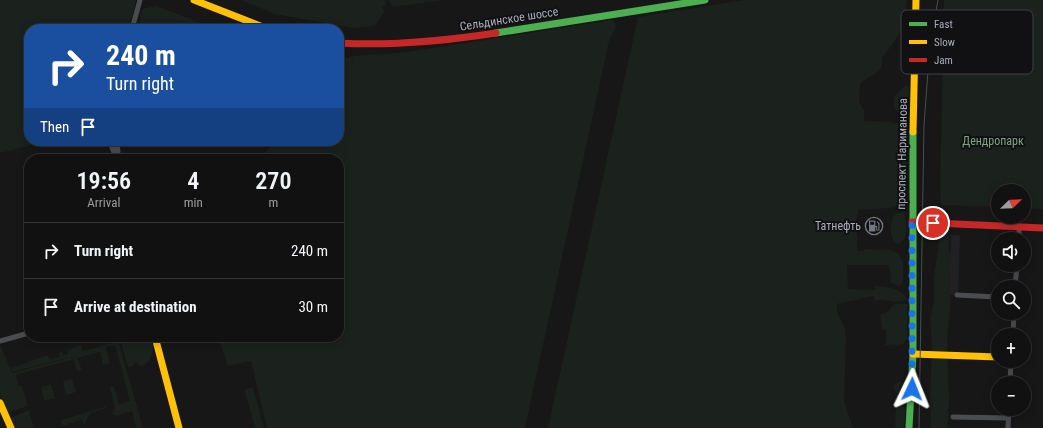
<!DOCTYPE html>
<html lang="en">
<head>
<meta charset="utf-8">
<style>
	:root { --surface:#111; --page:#1a1a1a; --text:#f1f3f6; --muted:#9c9d9f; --line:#303131 }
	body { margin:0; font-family:"Roboto Condensed",sans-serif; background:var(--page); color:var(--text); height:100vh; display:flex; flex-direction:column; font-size:15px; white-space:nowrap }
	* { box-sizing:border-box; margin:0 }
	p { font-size:13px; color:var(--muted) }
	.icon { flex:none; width:22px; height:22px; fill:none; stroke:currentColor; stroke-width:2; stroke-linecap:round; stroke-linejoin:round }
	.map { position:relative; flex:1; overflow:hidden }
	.drawer { position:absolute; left:24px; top:154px; width:320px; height:188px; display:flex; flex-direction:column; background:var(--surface); border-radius:16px; box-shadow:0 2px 10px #0003,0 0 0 1px var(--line) }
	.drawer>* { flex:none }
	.banner { position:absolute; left:24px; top:24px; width:320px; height:122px; border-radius:16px; box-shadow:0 2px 10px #0003,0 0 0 1px var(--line); background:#1a4fa0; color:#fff; overflow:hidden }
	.needle { width:26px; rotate:67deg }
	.buttons { position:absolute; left:991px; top:184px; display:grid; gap:8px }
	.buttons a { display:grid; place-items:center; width:40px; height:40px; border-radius:50%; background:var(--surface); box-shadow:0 2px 10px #0003,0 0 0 1px var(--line); font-size:20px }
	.pin { position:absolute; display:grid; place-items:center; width:34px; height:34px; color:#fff; margin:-17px; border:2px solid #fff; border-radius:50%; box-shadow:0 1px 4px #0007 }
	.me { position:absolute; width:44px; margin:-22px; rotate:2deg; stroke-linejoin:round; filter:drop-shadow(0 0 3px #0008) }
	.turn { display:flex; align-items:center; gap:14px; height:84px; padding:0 16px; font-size:18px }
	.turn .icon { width:52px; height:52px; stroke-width:2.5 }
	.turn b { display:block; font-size:28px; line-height:34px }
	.then { display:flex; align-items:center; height:38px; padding:0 16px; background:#0003; gap:8px; font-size:15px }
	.eta { display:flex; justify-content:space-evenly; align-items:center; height:68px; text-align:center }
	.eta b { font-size:24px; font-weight:600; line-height:28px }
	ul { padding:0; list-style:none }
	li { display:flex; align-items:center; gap:12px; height:56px; padding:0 16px; border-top:1px solid var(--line) }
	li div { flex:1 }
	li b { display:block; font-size:15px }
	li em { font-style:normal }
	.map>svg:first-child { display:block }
	.built { fill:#212124 }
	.green { fill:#1b211c }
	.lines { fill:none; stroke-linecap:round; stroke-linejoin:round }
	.street { stroke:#4b4c50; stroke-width:5 }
	.fast { stroke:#4caf50; stroke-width:7 }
	.slow { stroke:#ffc107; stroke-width:7 }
	.jam { stroke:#c62828; stroke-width:7 }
	.tram { stroke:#4b4c4f; stroke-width:1 }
	.route { stroke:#1a73e8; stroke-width:7; stroke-dasharray:0 12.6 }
	.labels { text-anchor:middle; stroke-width:4; stroke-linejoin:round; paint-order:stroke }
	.street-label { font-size:12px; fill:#a8adb8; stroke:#111113 }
	.park-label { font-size:12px; fill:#7fa381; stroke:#111113 }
	.poi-label { font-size:12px; fill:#a8adb8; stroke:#111113; text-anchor:end }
	.key { fill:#111113; stroke:#3e4045; stroke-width:1 }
	.key-label { font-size:11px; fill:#a8adb8 }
</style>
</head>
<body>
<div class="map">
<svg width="1043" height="428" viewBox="0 0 1043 428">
	<rect width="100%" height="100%" fill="#171717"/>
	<path class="built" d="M951,235H960L958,295H949Z"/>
	<path class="green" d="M0,0H136L128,29H29V141H47L0,153Z
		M241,0H385L387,3L382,8L385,11L375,26L353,28L275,14Z
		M388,0H445L393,7Z
		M745,0H907C905,27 899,37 882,58C885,74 867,75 860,84L859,102L864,110V121C878,122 898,118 907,131C910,141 906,196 901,204L889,208L859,210L857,215L856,223L853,224V232H856L857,234V249L859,251H864V249L890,250L899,254L903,262V282L900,286L891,283L889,265H847L848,289L875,290V286C885,286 903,289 907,299C898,307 885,296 875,301L873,296L837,304V312L845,328L846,339L844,401L853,428H548L638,17Z
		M944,0H1043V209L1024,208V191H998V207L941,205V193L940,194Z
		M156,6L216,29H138L142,9Z
		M612,20L615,23L616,28L609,41L525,428H267L251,361L228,366L218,337H339V159H260L275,141H339L340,59L354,56L407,52Z
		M906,85L909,86L908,121L907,122L894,108V97Z
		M897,213H903C908,217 909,243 897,244C888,238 889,218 897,213Z
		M945,226L950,230L949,248L951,260L949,286L951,302L947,339L949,402L947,428H931L930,396L932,344L930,320L934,301V277L941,229Z
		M894,304H907V339L903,344L890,346L886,345V330H882L880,315L889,311Z
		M110,337H152C154,350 153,360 141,367L136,362L131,367H128L121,343H119L143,428H136L132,411L116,416L112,413L115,408L110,387L114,386L119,404L130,401L115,345L106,347L110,363L103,365L100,352L77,358L82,370L77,371L74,359L16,375L18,385L22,386L28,406L7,413L0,395V344L12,373L83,354L12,372L11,368L48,355L50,359L60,357L59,352L62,351L63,355L68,354L67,350L81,345L83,351L112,343Z
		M72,379L76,392L66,395L63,381Z
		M899,381L903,382L905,389L902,396H898L893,386Z
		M51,384L55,398L44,401L41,387Z
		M253,387L264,428H255L245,392L246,389Z
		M902,404L906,410L904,428H895L896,405Z
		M105,406L106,408L90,413L84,426L82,420L62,426L61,420L102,408Z
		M29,410L34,428H15L11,418Z"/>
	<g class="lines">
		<path class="street" d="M132,29L140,0
			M109,141L117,159
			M116,141L118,151L117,159
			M1019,239V226
			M1015,287L1017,265
			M957,295L998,297
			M1013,335L1014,313
			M0,341L29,333
			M1010,383L1011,361
			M953,417L1008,418
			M1008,428L1009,409"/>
		<path class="fast" d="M496,33L705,0
			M909,428L913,354V132"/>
		<path class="slow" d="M194,0L268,29
			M913,132L916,0
			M155,337L179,428
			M913,354L998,357
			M0,403L11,428"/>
		<path class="jam" d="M339,43C391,46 444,41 496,33
			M912,222L1043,228"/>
		<path class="tram" d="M919,428L924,125L930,44L938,0"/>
	</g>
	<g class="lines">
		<path class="route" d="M912,389V222L933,223"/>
	</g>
	<defs>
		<symbol id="fuel-ring" viewBox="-11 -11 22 22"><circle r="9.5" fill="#111113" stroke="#757880" stroke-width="1.5"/><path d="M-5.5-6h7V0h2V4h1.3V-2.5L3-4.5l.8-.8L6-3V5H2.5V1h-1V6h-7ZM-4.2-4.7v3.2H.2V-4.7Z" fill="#757880"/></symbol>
	</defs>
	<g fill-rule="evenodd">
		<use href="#fuel-ring" x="864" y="216" width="20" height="20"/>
	</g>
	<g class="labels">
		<g class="street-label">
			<text transform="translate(509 19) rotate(-9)" y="4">Сельдинское шоссе</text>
			<text transform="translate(902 154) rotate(-89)" y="4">проспект Нариманова</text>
		</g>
		<g class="park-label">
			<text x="993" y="145">Дендропарк</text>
		</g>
		<g class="poi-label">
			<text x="861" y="230">Татнефть</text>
		</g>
	</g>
	<rect x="901" y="10" width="132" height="64" rx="6" class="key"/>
	<rect x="909" y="22" width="18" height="4" fill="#4caf50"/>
	<rect x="909" y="40" width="18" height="4" fill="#ffc107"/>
	<rect x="909" y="58" width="18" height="4" fill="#c62828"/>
	<g class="key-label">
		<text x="934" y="28">Fast</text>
		<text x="934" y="46">Slow</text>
		<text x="934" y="64">Jam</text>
	</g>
</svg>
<div class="buttons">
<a><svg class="needle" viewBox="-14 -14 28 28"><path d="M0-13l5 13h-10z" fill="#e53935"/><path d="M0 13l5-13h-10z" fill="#9c9d9f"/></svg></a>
<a><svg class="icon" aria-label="sound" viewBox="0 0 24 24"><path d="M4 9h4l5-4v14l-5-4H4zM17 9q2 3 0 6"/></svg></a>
<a><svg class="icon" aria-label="search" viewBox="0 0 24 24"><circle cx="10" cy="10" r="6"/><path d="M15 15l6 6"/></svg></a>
<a>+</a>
<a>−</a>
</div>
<div class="pin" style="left:933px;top:223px;background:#d93025"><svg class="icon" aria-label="arrive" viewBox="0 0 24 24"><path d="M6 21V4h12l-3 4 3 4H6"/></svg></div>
<svg class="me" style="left:912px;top:389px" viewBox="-20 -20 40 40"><path d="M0-17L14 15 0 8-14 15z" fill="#1a73e8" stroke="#fff" stroke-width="4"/></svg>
<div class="banner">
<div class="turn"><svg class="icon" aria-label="right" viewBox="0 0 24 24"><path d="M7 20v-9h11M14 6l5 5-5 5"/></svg><div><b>240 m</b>Turn right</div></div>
<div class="then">Then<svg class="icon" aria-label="arrive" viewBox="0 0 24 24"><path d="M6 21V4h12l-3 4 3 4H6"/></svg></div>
</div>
<section class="drawer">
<div class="eta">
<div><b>19:56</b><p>Arrival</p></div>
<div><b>4</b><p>min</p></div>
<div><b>270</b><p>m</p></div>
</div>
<ul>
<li><svg class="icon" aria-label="right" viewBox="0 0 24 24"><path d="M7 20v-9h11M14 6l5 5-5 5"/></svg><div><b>Turn right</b></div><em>240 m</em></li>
<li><svg class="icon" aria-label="arrive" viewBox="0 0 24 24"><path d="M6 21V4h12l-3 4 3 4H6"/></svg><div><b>Arrive at destination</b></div><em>30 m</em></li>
</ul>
</section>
</div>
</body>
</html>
